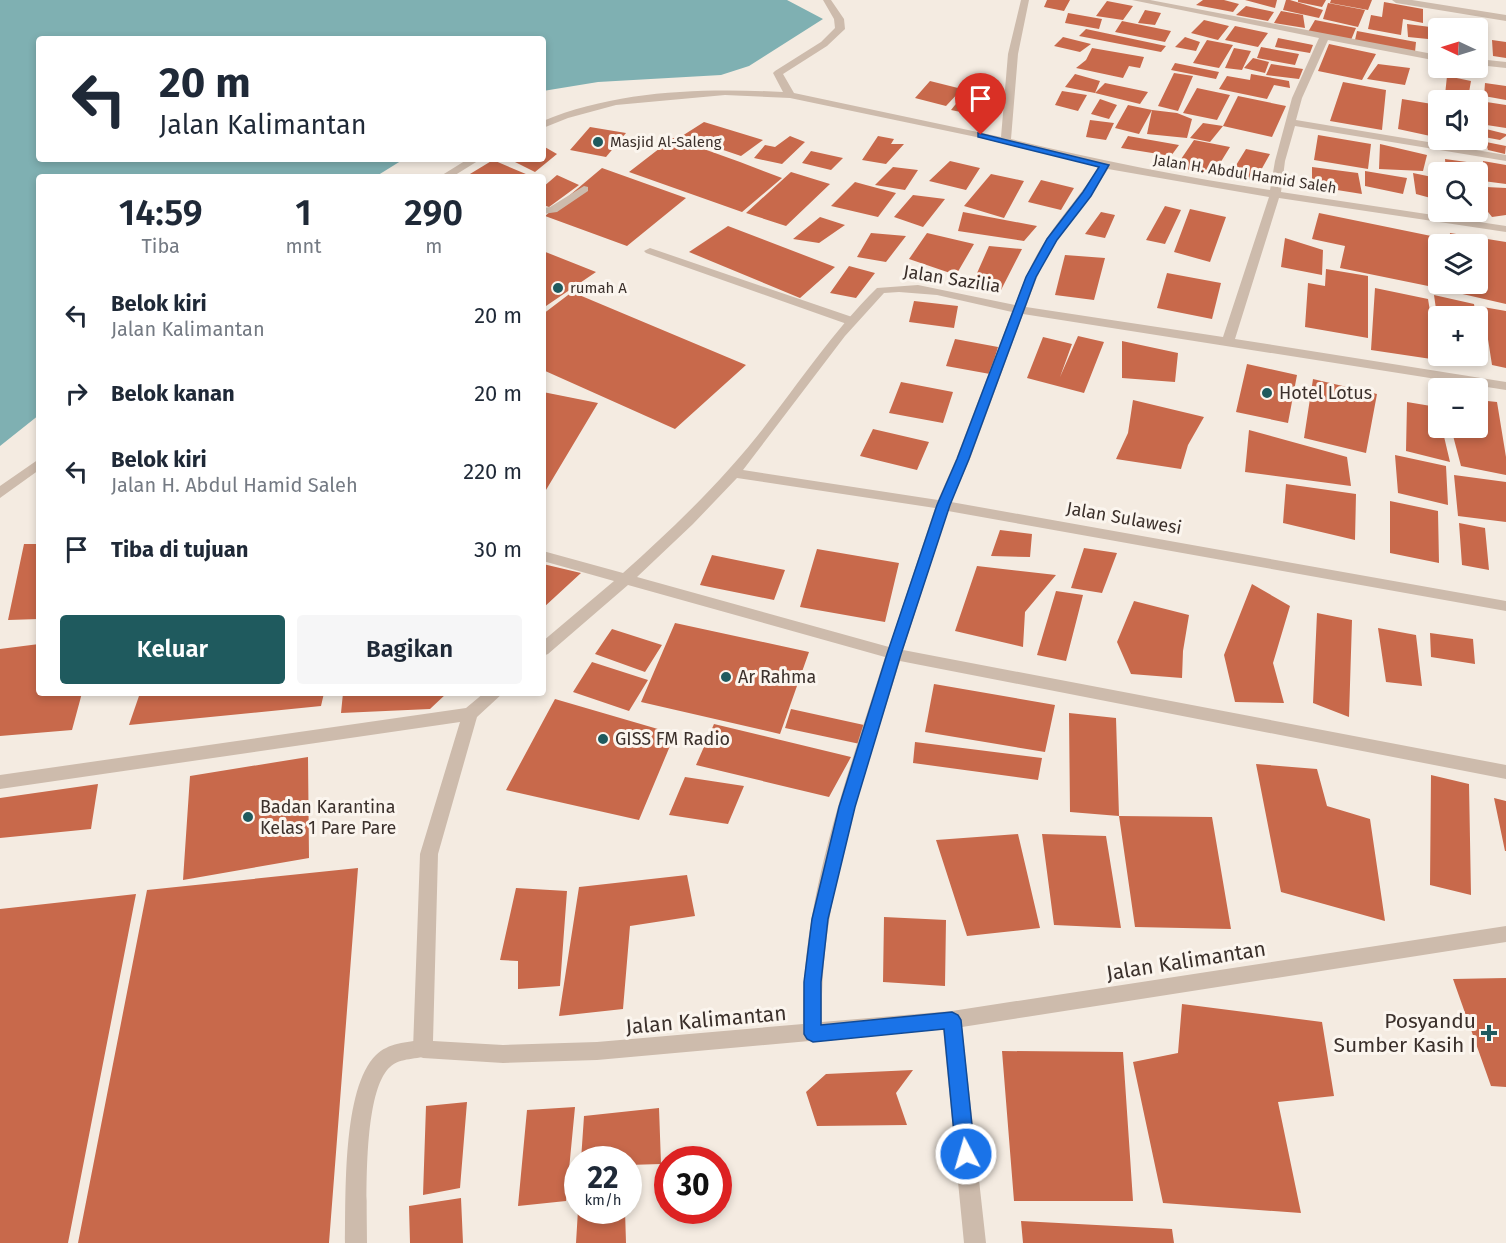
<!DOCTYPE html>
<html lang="id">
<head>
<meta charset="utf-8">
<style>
	:root { --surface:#fff; --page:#f6f6f7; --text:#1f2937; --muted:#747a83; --accent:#1f5a5e }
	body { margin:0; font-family:"Fira Sans",sans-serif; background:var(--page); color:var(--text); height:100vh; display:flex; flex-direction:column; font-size:22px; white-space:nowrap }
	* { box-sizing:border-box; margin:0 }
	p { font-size:20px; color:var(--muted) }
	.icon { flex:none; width:33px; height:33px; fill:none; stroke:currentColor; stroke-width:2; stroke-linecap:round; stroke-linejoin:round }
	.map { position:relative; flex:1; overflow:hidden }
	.sheet { position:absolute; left:36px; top:174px; width:510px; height:522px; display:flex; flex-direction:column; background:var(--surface); border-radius:6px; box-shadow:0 3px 9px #0003 }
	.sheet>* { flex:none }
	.hud { position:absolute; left:36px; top:36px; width:510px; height:126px; border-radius:6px; box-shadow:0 3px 9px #0003; background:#fff; color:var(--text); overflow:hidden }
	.needle { width:39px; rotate:274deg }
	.tools { position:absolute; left:1428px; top:18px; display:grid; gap:12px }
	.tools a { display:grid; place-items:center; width:60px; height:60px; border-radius:6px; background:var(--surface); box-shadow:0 3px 9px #0003; font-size:30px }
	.speed { position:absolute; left:564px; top:1146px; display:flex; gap:12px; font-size:30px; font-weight:700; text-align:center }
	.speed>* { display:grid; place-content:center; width:78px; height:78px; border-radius:50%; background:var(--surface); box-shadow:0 3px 9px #0003; line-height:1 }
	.speed small { font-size:15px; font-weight:400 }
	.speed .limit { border:9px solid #d22; background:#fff; color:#111 }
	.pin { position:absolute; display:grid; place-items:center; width:51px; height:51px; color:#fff; margin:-62px -26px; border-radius:50% 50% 50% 0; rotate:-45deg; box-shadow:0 0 6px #0007 }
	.pin .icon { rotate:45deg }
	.me { position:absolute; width:66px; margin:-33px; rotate:354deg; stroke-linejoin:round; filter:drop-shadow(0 0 4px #0008) }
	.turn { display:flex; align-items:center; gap:21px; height:126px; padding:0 24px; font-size:27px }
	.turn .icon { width:78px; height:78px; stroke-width:2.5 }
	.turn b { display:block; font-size:42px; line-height:51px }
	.eta { display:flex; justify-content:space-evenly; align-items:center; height:102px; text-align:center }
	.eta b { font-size:36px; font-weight:600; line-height:42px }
	.button { display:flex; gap:12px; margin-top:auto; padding:12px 24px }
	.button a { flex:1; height:69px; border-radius:6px; background:var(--accent); color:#fff; font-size:24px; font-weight:600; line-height:69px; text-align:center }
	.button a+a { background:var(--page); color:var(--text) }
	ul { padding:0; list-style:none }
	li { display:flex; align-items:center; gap:18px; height:78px; padding:0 24px }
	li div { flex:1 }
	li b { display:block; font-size:22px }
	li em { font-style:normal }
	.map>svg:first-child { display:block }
	.water { fill:#7fb0b2 }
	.building { fill:#c8694b }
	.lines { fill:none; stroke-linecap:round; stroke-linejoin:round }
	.service { fill:#cdbbac; fill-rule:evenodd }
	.minor { fill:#cdbbac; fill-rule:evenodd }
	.route { fill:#1a73e8; stroke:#114b97; stroke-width:1.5 }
	.poi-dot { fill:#1f5a5e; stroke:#fbf5ee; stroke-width:2 }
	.labels { text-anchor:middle; stroke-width:6; stroke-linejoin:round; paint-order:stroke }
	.far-poi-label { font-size:15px; fill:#3b302b; stroke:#fbf5ee; text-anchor:start }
	.far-street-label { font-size:15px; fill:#3b302b; stroke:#fbf5ee }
	.street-label { font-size:18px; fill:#3b302b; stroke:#fbf5ee }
	.poi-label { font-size:18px; fill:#3b302b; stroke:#fbf5ee; text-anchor:start }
	.near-street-label { font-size:21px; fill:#3b302b; stroke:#fbf5ee }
	.near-poi-label { font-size:21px; fill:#3b302b; stroke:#fbf5ee; text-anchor:end }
</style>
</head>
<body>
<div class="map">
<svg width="1506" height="1243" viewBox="0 0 1506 1243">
	<rect width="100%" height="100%" fill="#f4ebe1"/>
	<path class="water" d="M0,0H787L823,19L749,66L721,75L598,82L543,91V39H39V159H404L375,177H39V415L0,446Z"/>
	<path class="building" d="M1047,0H1070L1064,11L1044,7Z
		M1203,0H1224L1239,4L1233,12L1196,5Z
		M1245,0H1277L1275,8Z
		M1286,0H1290L1323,10L1319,18L1283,10Z
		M1298,0H1326L1322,7L1298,2Z
		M1331,0H1372L1368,10L1330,3Z
		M1107,1L1133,6L1123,20L1096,16Z
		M1384,2L1423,9V23L1403,19L1401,35L1368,29L1371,15L1382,17Z
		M1328,3L1365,10L1358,27L1323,19Z
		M1246,6L1274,12L1268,21L1236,15Z
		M1145,10L1161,13L1155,25L1138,23Z
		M1281,11L1303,15L1305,28L1274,23Z
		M1068,13L1102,19L1099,29L1065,23Z
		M1204,20L1229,26L1218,40L1191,33Z
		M1315,20L1356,28L1351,40L1308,32Z
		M1122,21L1171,31L1165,42L1115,32Z
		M1407,24L1438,28V40L1408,37Z
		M1235,26L1268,33L1258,47L1225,40Z
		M1086,29L1166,46L1161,52L1079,36Z
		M1357,31L1416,42L1415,52L1355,40Z
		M1063,37L1091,44L1080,52L1054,46Z
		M1185,37L1200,42L1196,51L1175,47Z
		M1278,38L1313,45L1310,53L1275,47Z
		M1207,40L1233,45L1219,68L1193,63Z
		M1492,40L1506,42V58L1493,56Z
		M1329,44L1376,54L1362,80L1318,71Z
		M1261,47L1299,54L1295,65L1257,58Z
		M1092,48L1144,57L1140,68L1129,66L1123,78L1076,68L1086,60Z
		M1234,48L1251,51L1242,70L1225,68Z
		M1253,58L1269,62L1265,73L1244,68Z
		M1175,63L1219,72L1216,79L1171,70Z
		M1271,64L1303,69L1299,79L1266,75Z
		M1378,64L1410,68L1405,85L1367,79Z
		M1174,73L1193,76L1178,111L1158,106Z
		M1075,74L1100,81L1095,93L1065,87Z
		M1251,74L1289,81L1290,88L1274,85L1267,99L1219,89L1227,76L1250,80Z
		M1447,76L1471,81L1468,98L1445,95Z
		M930,81L962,89L946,106L915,98Z
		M1343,82L1386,90L1382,130L1330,121Z
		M1105,83L1148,92L1140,104L1095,93Z
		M1485,83L1506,86V100L1484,96Z
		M1197,88L1230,95L1217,120L1183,113Z
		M1062,91L1087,95L1078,111L1055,105Z
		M1238,96L1286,106L1272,137L1223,126Z
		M1100,99L1117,105L1109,119L1091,114Z
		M1402,99L1438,105L1435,137L1398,129Z
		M959,100L987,107L980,116L951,110Z
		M1480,101L1506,105V128L1480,124Z
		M1128,105L1152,110L1139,134L1115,128Z
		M1152,110L1177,113L1192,119L1187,138L1147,134Z
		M1090,120L1114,123L1106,140L1086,137Z
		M704,122L763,140L741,156L682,136Z
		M1203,123L1223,126L1210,142L1190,138Z
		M590,127L626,133L606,157L570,150Z
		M1486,129L1506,134V136L1500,140L1484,137Z
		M1318,135L1371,144L1368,169L1314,160Z
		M790,136L805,142L782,164L754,158L765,145L775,147Z
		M878,136L894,139L891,144H904L886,164L862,160Z
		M1128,136L1179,145L1171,156L1121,148Z
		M673,138L740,162L782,178L742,212L629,172Z
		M1194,140L1230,147L1214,173L1175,168Z
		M1446,140H1470L1469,146L1446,142Z
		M1486,142L1506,146L1505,154L1488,150Z
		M1380,144L1427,155L1423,171L1379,169Z
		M543,146L557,154L535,172L509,159H543Z
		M1246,149L1270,154L1255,181L1230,175Z
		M811,151L843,158L831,170L802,163Z
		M1445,159L1474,163L1473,172H1446Z
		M493,160L533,177H465Z
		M950,161L980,168L966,190L929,181Z
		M1483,161L1506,165V184L1483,181Z
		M893,167L918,170L905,190L875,185Z
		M1312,167L1358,173L1362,194L1312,186Z
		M602,168L686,198L627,246L545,216Z
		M1365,171L1407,178L1403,194L1365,186Z
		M791,172L830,184L786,226L746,213Z
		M1413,173L1437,178L1438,200L1416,194Z
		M991,174L1024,181L1004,218L964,206Z
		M557,175L579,185L549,207L543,205V187Z
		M1041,180L1074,188L1061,210L1028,202Z
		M855,182L866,185L896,193L878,217L831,206Z
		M1486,187L1506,188V215L1492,217L1481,203Z
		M913,195L945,199L923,227L894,217Z
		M1165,206L1181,210L1165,244L1146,240Z
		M1190,209L1226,217L1210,262L1174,252Z
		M963,212L1037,226L1024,241L958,231Z
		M1101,212L1115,215L1105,238L1085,234Z
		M1319,213L1441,238L1433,287L1340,268L1345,246L1312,239Z
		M820,217L845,225L819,243L793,239Z
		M728,226L835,267L800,298L689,252Z
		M871,233L906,236L886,262L857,257Z
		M927,233L974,244L956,275L909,259Z
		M1450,233L1506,242V304L1445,290L1446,284H1478V244H1449Z
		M1285,238L1323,250L1322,275L1281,267Z
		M989,246L1022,249L1001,290L974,280Z
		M543,251L596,272L546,306L543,304Z
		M1065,255L1105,258L1094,300L1055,295Z
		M849,266L875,273L856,298L830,293Z
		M1326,269L1368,276V338L1305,327L1308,283L1325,286Z
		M1167,273L1221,283L1212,319L1157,308Z
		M1375,288L1428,299L1438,360L1371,350Z
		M572,292L746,365L675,429L543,370V314Z
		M1434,295L1474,304L1476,316H1437Z
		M914,301L958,306L954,328L909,322Z
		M1483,307L1506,311V368L1492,365Z
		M1478,334L1483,361L1444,358V356H1478Z
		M1078,336L1104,342L1084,393L1027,378L1043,337L1072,344L1060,377Z
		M955,339L998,347L990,374L946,366Z
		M1122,341L1178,353L1175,382L1122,378Z
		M1247,364L1297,375L1288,423L1236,412Z
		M1313,379L1377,394L1366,453L1304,438Z
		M901,382L953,392L943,423L889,413Z
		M543,392L598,403L543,495Z
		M1133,400L1204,417L1188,445L1181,469L1116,459L1128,433Z
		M1478,400L1497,402L1506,457V475L1461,466L1451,428H1478Z
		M1407,402L1437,407L1438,428H1442L1450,462L1406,451Z
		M873,429L929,442L917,470L860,456Z
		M1249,430L1347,457L1351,486L1245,472Z
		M1395,455L1446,466L1448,505L1398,493Z
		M1454,475L1506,482V522L1458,516Z
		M1286,484L1356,494L1355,540L1283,523Z
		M1390,501L1438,511L1439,563L1390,553Z
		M1459,523L1485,528L1489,570L1462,565Z
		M1000,530L1032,534L1030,557L991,556Z
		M24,544H39V619L8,620Z
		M1084,548L1117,553L1102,593L1071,588Z
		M817,549L899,563L885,622L800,607Z
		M712,555L785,570L774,600L700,585Z
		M543,564L581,573L543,608Z
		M977,566L1056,575L1025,612L1023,647L955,631Z
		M1252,584L1290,606L1273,663L1284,703L1235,702L1224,655Z
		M1056,591L1083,595L1066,661L1037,655Z
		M1134,601L1189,615L1183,651L1182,678L1131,674L1117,642Z
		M1317,613L1352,620L1349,717L1313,703Z
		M675,623L809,652L780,734L641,702Z
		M1378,628L1416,635L1422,686L1386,682Z
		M612,629L662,645L645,672L595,654Z
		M1430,633L1473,639L1475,664L1431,657Z
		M39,644V693H82L72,730L0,736V649Z
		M592,662L648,680L629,711L573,692Z
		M934,684L1055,705L1045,752L925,732Z
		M140,693H324L321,706L129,725Z
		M343,693H447L430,709L341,713Z
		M555,699L675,734L639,820L506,790Z
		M791,709L864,725L860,744L785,728Z
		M1069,713L1116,718L1119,816L1070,812Z
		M714,724L851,757L829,797L696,765Z
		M915,742L1042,758L1038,780L913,763Z
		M308,757L309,858L183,880L190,776Z
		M1256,764L1317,769L1327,806L1370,819L1385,921L1281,892Z
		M1431,775L1469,784L1471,895L1430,885Z
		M685,777L744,786L728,824L669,815Z
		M98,784L91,829L0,838V798Z
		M1494,798L1506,801V851H1505Z
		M1119,816L1212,817L1231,929L1135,927Z
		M1018,834L1040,928L967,936L936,840Z
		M1042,834L1106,836L1121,928L1054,925Z
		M358,868L329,1243H78L147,890Z
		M687,875L695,916L630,926L623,1009L559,1016L579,887Z
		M516,888L567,891L560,986L518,989V961L500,960Z
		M136,894L68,1243H0V909Z
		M884,917L946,920L945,986L883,982Z
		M1506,978V1087L1491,1086L1453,979Z
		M1182,1004L1322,1022L1334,1096L1278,1102L1301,1213L1163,1203L1133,1062L1178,1053Z
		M1002,1051L1123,1052L1133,1201H1014Z
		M913,1070L896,1093L907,1125L817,1126L806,1092L826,1074Z
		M467,1102L460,1188L423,1195L426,1106Z
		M575,1107L566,1201L518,1206L527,1110Z
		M659,1108L661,1164L628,1165V1160H581L584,1116Z
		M461,1198L463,1243H410L409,1206Z
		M578,1210H625L626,1243H576Z
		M1021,1221L1172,1229L1174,1243H1023Z"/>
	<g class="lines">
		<path class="service" d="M584,186L588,187V191L557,212L543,214V208L550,207Z
			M650,248L855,318L857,321L851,325L847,324L646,253L644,251Z
			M423,1040L430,1043L433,1049L430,1055C417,1060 401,1057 390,1067C362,1092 367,1205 367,1243H345C346,1197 342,1088 376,1055C388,1043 407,1042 423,1040Z"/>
		<path class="minor" d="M823,0H831L844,19L845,29L827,46L783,74L794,93L1001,137L1008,54L1021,0H1029L1018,54L1011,139C1097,160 1183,177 1270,190L1275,161L1292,98L1319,38L1132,0H1150L1438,55V61L1328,40L1302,98L1296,120L1506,155V161L1295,126L1285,161L1281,192L1506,226V232L1279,198L1235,339L1506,382V390L1023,314L970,459L951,502L1506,601V611L948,511L903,650L1506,765V779L900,661C864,778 819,898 822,1022L952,1011L1506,926V942L962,1027L986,1243H964L943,1029L597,1060L503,1063L423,1058L416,1055L413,1049L420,854L460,722L0,789V775L466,708L484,693H503L477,717L438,854L433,1041L503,1045L597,1042L803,1024C801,898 848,776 885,657L628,585L548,654L543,656V641L614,581L543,561V551L623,573C660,540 697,505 730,468C783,410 820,344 877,288L918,285L1015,305C1023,282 1033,259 1047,238C1063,214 1083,192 1099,167L981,138L790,98L725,95L616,105L568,118L543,128V121C617,90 704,88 783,92L773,73L775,71L821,42L835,28L834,19ZM1108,169L1269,197L1223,337L1026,307C1034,283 1044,259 1058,238C1075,215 1093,193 1108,169ZM899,292L937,295L1012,312L956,459L938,500L743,470L845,336L884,293ZM737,478L935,508L889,647L637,577L693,524Z
			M1392,0H1412L1506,15V21L1396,3Z
			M1478,59L1506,62V68L1478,65Z
			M468,159H481L452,177H439Z
			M39,459V470L0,498V486Z"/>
	</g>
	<path class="route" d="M978,133L1109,165L1091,196L1057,240L1036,277L969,459L950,505L901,654L855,807L828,919L821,982V1025L952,1012L958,1015L961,1020L975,1154L972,1160L966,1163L959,1160L956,1154L944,1029L813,1042L807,1039L804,1034V982L812,919L839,807L887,654L937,505L957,459L1026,277L1047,239L1083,192L1099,167L978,137Z"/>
	<g class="poi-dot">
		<circle cx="598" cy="142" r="6"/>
		<circle cx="558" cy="288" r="6"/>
		<circle cx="1267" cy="393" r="6"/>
		<circle cx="726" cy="677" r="6"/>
		<circle cx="603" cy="739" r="6"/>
		<circle cx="248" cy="817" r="6"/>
		<path d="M1486 1024h6v6h6v6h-6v6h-6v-6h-6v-6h6z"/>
	</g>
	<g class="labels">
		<g class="far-poi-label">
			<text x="610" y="147">Masjid Al-Saleng</text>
			<text x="570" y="293">rumah A</text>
		</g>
		<g class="far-street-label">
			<text transform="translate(1245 174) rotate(9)" y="5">Jalan H. Abdul Hamid Saleh</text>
		</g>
		<g class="street-label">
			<text transform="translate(952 279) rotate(9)" y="6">Jalan Sazilia</text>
			<text transform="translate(1124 518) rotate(10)" y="6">Jalan Sulawesi</text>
		</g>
		<g class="poi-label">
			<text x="1279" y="399">Hotel Lotus</text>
			<text x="738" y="683">Ar Rahma</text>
			<text x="615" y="745">GISS FM Radio</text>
			<text x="260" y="813">Badan Karantina<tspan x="260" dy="21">Kelas 1 Pare Pare</tspan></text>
		</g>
		<g class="near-street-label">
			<text transform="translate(1186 961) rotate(-9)" y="7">Jalan Kalimantan</text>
			<text transform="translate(706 1020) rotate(-5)" y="7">Jalan Kalimantan</text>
		</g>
		<g class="near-poi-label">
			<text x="1476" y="1028">Posyandu<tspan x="1476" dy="24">Sumber Kasih I</tspan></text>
		</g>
	</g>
</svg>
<div class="tools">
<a><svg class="needle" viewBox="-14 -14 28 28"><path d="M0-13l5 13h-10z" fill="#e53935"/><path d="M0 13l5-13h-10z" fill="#747a83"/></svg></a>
<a><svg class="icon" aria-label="sound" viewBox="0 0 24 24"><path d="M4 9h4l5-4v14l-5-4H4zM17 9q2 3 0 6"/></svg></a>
<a><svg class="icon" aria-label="search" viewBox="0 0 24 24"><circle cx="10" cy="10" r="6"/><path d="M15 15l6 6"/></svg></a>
<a><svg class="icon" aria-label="layers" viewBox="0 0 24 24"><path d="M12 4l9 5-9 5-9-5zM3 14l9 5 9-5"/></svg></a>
<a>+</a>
<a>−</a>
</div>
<div class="speed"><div>22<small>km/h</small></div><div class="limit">30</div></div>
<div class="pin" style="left:981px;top:135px;background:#d93025"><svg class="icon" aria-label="arrive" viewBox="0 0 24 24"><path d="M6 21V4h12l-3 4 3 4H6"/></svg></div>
<svg class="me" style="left:966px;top:1154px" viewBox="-20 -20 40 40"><circle r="17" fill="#1a73e8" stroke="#fff" stroke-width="3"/><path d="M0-11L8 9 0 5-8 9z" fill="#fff"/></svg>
<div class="hud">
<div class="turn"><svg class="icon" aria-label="left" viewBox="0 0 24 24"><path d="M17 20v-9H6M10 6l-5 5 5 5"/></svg><div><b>20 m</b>Jalan Kalimantan</div></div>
</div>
<section class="sheet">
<div class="eta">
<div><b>14:59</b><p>Tiba</p></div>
<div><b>1</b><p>mnt</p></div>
<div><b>290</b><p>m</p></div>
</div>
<ul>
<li><svg class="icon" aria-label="left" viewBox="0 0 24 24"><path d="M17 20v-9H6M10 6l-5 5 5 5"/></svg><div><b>Belok kiri</b><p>Jalan Kalimantan</p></div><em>20 m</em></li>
<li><svg class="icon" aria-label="right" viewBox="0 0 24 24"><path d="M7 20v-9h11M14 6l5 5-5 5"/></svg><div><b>Belok kanan</b></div><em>20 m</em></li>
<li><svg class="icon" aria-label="left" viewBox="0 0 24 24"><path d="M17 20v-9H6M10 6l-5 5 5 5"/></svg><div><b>Belok kiri</b><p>Jalan H. Abdul Hamid Saleh</p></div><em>220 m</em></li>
<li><svg class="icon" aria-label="arrive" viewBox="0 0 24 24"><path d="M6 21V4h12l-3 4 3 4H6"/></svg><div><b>Tiba di tujuan</b></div><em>30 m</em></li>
</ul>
<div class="button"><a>Keluar</a><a>Bagikan</a></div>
</section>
</div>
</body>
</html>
